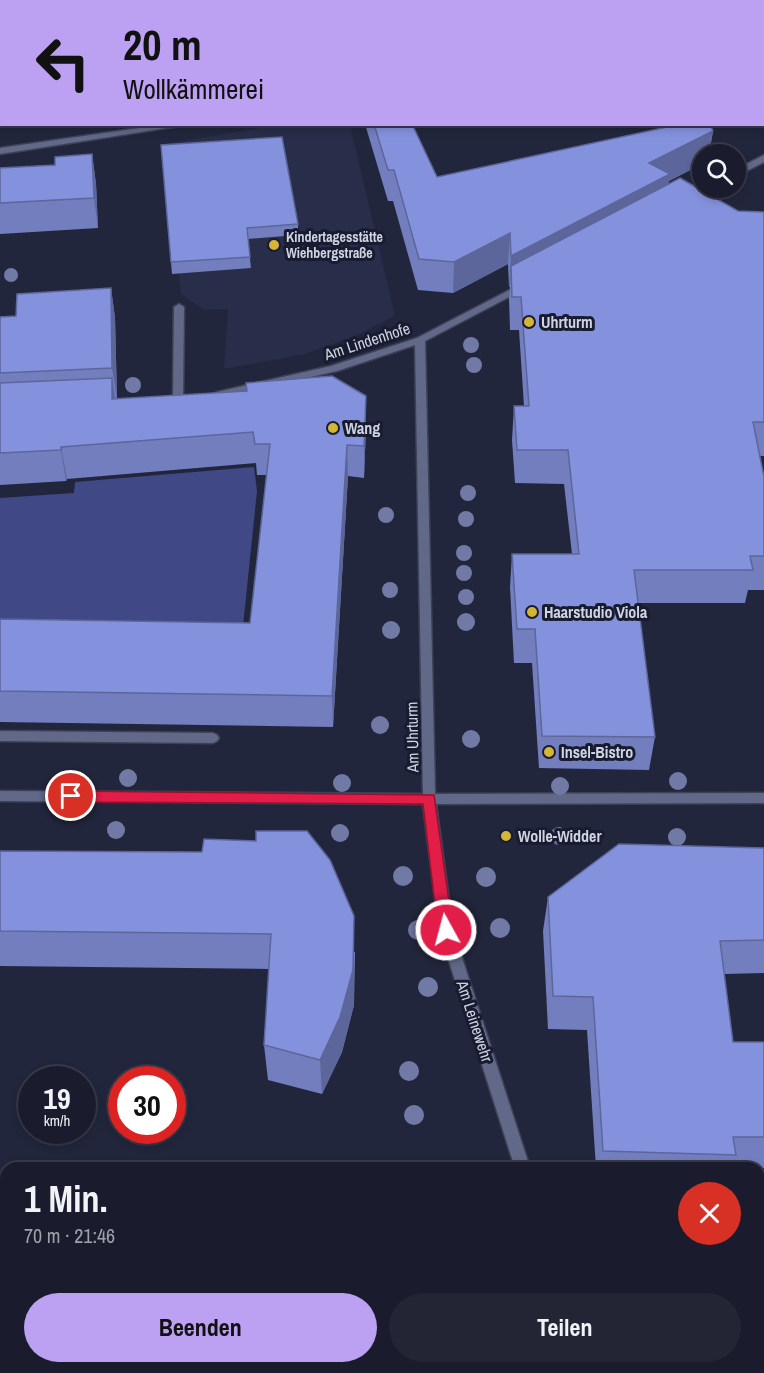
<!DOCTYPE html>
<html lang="de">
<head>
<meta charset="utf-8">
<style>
	:root { --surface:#1a1c2d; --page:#232535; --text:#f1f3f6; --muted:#9fa1aa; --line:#383a49; --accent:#bca0f2 }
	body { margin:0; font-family:"Archivo Narrow",sans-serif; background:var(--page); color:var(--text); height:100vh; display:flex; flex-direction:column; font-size:22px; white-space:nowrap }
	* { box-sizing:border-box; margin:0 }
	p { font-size:20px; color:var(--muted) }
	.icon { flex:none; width:33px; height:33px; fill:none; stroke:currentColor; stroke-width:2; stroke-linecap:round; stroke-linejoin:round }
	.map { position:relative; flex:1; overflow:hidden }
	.details { position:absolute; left:0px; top:1162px; width:765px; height:212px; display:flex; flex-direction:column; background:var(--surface); border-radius:18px 18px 0 0; box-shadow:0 3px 9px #0003,0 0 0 2px var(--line) }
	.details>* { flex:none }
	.banner { position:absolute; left:0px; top:0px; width:765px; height:126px; box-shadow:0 3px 9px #0003,0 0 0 2px var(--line); background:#bca0f2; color:#111; overflow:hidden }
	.tools { position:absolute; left:692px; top:144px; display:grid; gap:12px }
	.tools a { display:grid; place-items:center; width:54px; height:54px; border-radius:50%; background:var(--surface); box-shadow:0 3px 9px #0003,0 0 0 2px var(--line); font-size:30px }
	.speed { position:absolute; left:18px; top:1066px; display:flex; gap:12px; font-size:30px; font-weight:700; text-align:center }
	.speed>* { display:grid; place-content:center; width:78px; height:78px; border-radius:50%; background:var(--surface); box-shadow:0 3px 9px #0003,0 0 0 2px var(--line); line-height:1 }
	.speed small { font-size:15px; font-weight:400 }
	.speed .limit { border:9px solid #d22; background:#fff; color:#111 }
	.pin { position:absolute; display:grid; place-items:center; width:51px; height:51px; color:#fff; margin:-26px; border:3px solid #fff; border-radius:50%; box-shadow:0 2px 6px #0007 }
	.me { position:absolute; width:66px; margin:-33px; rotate:353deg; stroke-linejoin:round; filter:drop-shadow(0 0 4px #0008) }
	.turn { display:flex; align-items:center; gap:21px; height:126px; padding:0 24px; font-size:27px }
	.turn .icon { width:78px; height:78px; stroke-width:2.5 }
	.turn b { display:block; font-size:42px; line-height:51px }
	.round { display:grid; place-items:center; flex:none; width:63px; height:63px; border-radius:32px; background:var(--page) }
	.head { display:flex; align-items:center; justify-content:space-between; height:102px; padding:0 24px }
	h1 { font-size:36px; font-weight:800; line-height:45px }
	.button { display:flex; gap:12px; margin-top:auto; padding:12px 24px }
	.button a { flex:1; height:69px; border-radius:36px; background:var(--accent); color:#111; font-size:24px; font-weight:800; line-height:69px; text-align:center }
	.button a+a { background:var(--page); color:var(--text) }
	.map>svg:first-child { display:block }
	.built { fill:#282d49 }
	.green { fill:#404986 }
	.water { fill:#0f094b; stroke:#494678; stroke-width:1.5 }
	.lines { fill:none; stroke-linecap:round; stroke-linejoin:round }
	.service-casing { stroke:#3e4257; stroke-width:3 }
	.minor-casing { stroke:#3e4257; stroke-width:3 }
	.service { fill:#616888; fill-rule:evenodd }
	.minor { fill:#616888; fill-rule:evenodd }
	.tree { fill:#717aa4 }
	.wall { fill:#727ebe }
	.shaded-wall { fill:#5c669b }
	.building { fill:#8492dd; stroke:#5c669b; stroke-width:1.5 }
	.route { fill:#e11d48; stroke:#92132f; stroke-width:1.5 }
	.poi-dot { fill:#d5b535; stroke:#181c31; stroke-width:2 }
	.labels { text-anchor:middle; stroke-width:6; stroke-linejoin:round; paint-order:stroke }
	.far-poi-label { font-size:14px; font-weight:bold; fill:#d0d4e2; stroke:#181c31; text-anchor:start }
	.poi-label { font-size:16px; font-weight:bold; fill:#d0d4e2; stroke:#181c31; text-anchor:start }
	.street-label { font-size:16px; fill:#d0d4e2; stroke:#181c31 }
</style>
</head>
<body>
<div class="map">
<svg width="764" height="1373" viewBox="0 0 764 1373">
	<rect width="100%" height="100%" fill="#22263c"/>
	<path class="built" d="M278,125H350L395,316L357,335L305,354L224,369L228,309L204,310L181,294L179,274H172L162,162H168L164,144Z"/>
	<path class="green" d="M348,0H679L680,1L349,2Z
		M254,467L257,491L241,645L0,642V498L74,493L75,482Z"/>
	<path class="water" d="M764,1322V1373H683L690,1368H759V1323Z"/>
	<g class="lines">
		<defs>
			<path id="service" d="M179,304L184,307L183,399L178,402L173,399L174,307Z
				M0,731L213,733L217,735L219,738L217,741L213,743L0,741Z"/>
			<path id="minor" d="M714,0H722L723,2H715Z
				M167,124H192L0,154V148Z
				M764,155V162L735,177V170Z
				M703,188H713L693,200H687L686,198Z
				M523,283L528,286L526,288L425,341L435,794L764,793V803L436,804L453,930L530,1168H515L439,930L423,804L0,801V791L423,794L415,345L337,371L217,398L212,395L217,392L331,366L417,338Z
				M588,1368H604L606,1373H590Z"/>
		</defs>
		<use href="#service" class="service-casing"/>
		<use href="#minor" class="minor-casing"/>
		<use href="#service" class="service"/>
		<use href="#minor" class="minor"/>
	</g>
	<g class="tree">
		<circle cx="11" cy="275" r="7"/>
		<circle cx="471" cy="345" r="8"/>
		<circle cx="474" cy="365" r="8"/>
		<circle cx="133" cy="385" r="8"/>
		<circle cx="468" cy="493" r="8"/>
		<circle cx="386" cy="515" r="8"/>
		<circle cx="466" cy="519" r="8"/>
		<circle cx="464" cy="553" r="8"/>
		<circle cx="464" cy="573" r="8"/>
		<circle cx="390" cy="590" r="8"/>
		<circle cx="466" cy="597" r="8"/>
		<circle cx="466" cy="622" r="9"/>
		<circle cx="391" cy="630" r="9"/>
		<circle cx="380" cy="725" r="9"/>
		<circle cx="471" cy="739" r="9"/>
		<circle cx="128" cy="778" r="9"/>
		<circle cx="678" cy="781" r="9"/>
		<circle cx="342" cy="783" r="9"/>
		<circle cx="560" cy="786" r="9"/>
		<circle cx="116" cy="830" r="9"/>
		<circle cx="340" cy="833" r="9"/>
		<circle cx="559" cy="836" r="9"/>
		<circle cx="677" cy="837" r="9"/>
		<circle cx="403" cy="876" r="10"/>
		<circle cx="486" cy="877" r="10"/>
		<circle cx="500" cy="928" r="10"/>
		<circle cx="418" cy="930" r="10"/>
		<circle cx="428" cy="987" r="10"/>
		<circle cx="409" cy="1071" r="10"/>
		<circle cx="414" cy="1115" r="10"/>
	</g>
	<path class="wall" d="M365,124H412L437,177L713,131L709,154H702V164L669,181L668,184L738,211L764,212V456H760L764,477V590H748L745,603H638L655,737L649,770L539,768L532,663H514L510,587L512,554H572L564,484L515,483L512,440L514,406H524L519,330H510L509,299L510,287H509L508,264L453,293L418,290L393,201H388Z
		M161,145L298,224V235L248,239L251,268L172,274Z
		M92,154L96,184L98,228L0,234V168L55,165Z
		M111,288L115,318L117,399L247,391L246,383L366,427L364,478L348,476L333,727L0,722V619L250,623L267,475H257L256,463L67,479L66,481L0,485V317L16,316Z
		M764,848V973L724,974L733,1042H764V1168H596L587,1030L548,1029L543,931L548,897Z
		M0,851L355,952L354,1005L342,1052L322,1094L268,1080L264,1045L269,969L0,966Z"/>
	<path class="shaded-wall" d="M713,131L709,154H702V164L669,181L666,205L511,266L510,287H509L511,256L649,163Z
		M92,154L96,184L98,228L94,198Z
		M510,233L508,264L453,293L454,262Z
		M111,288L115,318L117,399L112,368Z
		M112,378L117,409L112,399Z
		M366,396V427L364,478V446Z
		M347,445L348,476L333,727L332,696Z
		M61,447L67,479L66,481L61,450Z
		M354,916V1005L342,1052L322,1094L320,1060Z"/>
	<path class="building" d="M139,0H321V2H139Z
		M374,124H412L437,177L681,124H710L713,131L649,163L670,174L511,256L510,233L454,262L419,259L394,170H388Z
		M282,137L298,224L247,228L250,257L171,262L161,145Z
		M92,154L94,198L0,203V168L55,165V157Z
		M680,178L738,211L764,212V422H753L764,477V556H750L753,570H634L655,737L542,736L535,629H517L512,554H579L568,450H517L514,406H529L521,297H512L511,266Z
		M111,288L112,368L0,373V317L16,316L17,294Z
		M332,376L366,396L364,446L347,445L332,696L0,691V619L250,623L270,444H255L253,432L61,447V450L0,453V383L112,378V399L247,391L246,383Z
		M256,831H307L330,860L354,916L353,970L340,1017L320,1060L264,1045L271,934L0,931V851L202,852L204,839L256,841Z
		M619,844L764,848V940L720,941L733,1042H764V1137H733L736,1155L603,1151L593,997L553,996L548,897Z
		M23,1368H125L126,1373H23Z"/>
	<path class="route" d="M71,791L434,795L453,930L451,934L446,936L440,934L438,930L423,804L71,802L66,800L64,796L66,792Z"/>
	<g class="poi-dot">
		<circle cx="274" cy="245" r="6"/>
		<circle cx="529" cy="322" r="6"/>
		<circle cx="333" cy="428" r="6"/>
		<circle cx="532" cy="612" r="6"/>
		<circle cx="549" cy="752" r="6"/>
		<circle cx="506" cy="836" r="6"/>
	</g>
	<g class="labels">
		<g class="far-poi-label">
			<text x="286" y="242">Kindertagesstätte<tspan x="286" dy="16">Wiehbergstraße</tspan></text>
		</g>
		<g class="poi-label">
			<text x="541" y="328">Uhrturm</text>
			<text x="345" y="434">Wang</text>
			<text x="544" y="618">Haarstudio Viola</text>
			<text x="561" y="758">Insel-Bistro</text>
			<text x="518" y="842">Wolle-Widder</text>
		</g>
		<g class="street-label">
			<text transform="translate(367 341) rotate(-18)" y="6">Am Lindenhofe</text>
			<text transform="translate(412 737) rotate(-91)" y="6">Am Uhrturm</text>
			<text transform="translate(475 1021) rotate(72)" y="6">Am Leinewehr</text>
		</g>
	</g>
</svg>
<div class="tools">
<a><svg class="icon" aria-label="search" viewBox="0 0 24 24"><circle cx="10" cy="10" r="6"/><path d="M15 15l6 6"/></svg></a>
</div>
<div class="speed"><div>19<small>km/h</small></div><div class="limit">30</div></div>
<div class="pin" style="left:71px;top:796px;background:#d93025"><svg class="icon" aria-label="arrive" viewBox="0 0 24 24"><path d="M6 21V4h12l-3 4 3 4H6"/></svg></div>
<svg class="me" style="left:446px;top:930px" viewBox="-20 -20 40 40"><circle r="17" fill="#e11d48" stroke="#fff" stroke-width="3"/><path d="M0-11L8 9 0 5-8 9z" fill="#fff"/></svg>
<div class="banner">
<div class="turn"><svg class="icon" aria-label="left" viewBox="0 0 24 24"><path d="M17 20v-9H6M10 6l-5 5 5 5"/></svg><div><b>20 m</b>Wollkämmerei</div></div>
</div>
<section class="details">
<div class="head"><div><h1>1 Min.</h1><p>70 m · 21:46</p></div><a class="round" style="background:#d93025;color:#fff"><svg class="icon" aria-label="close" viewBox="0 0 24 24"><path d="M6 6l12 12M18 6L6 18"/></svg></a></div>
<div class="button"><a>Beenden</a><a>Teilen</a></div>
</section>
</div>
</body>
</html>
